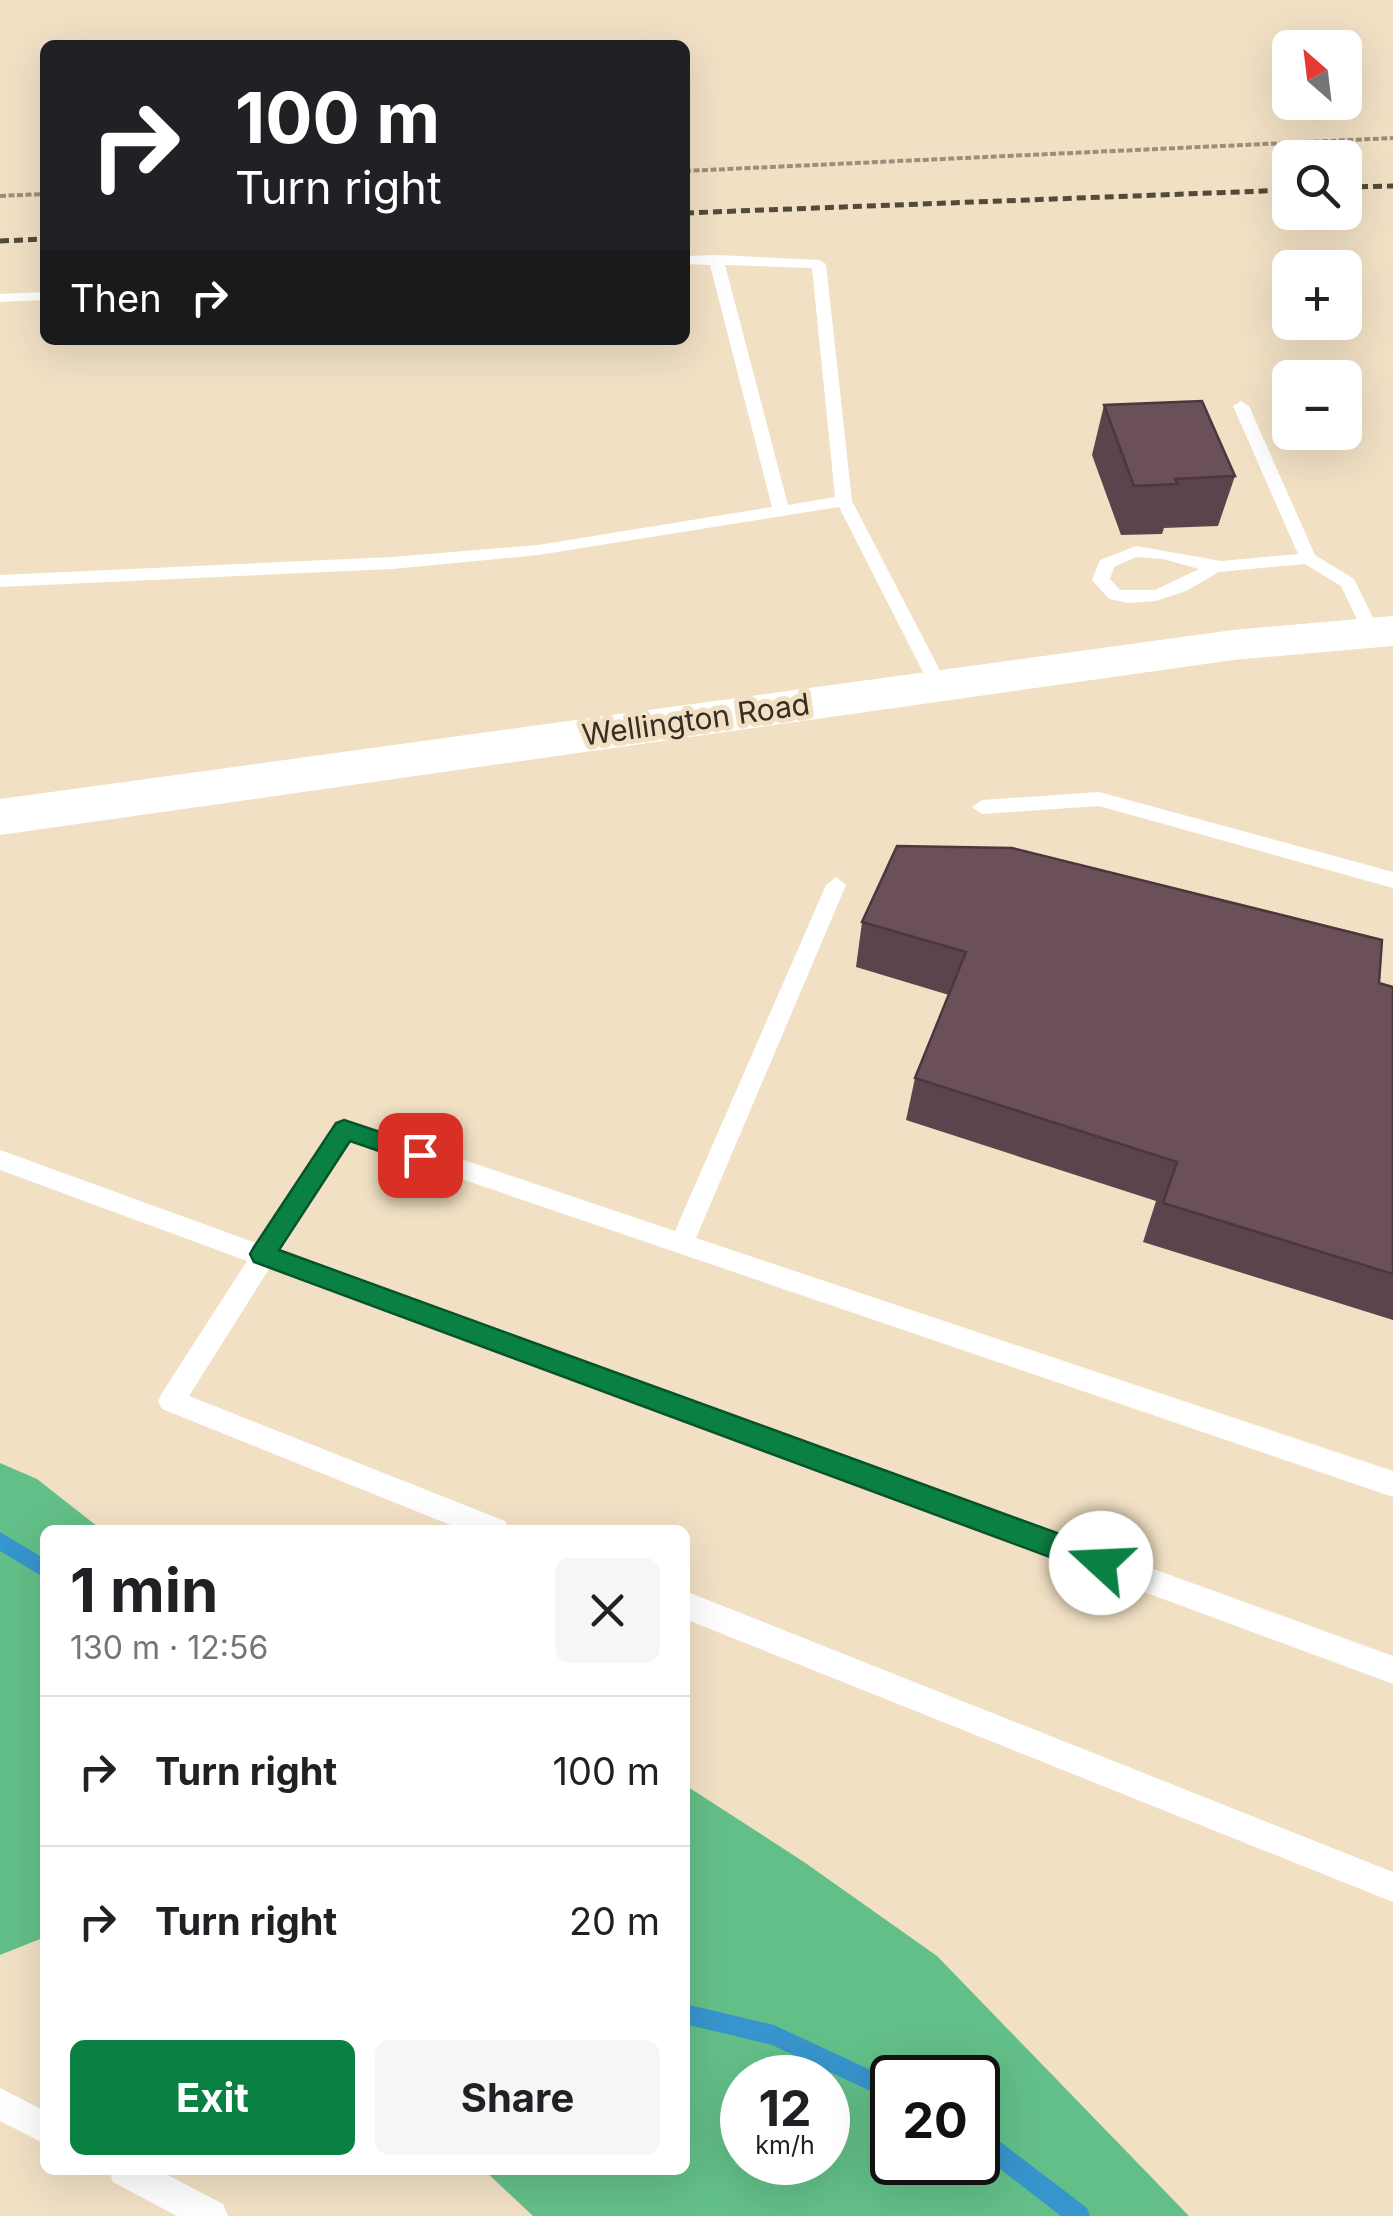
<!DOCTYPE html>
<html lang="en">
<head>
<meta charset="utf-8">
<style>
	:root { --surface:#fff; --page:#f6f6f6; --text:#202124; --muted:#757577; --line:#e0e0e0; --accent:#0b8043 }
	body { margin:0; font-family:Inter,sans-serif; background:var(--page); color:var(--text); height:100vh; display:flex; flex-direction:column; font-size:38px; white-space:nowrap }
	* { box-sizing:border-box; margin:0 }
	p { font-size:32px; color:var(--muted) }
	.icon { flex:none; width:55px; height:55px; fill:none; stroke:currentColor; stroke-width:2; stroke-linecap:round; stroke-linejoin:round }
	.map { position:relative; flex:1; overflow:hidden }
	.panel { position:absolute; left:40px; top:1525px; width:650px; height:650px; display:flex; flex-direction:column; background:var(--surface); border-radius:15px; box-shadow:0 10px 40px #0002 }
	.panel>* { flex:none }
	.hud { position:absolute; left:40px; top:40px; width:650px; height:305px; border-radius:15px; box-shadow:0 10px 40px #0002; background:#202124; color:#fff; overflow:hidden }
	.needle { width:65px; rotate:332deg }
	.fabs { position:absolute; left:1272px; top:30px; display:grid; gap:20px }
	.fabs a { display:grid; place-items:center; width:90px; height:90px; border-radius:15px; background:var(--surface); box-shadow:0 10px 40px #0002; font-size:50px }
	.speed { position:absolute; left:720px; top:2055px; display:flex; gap:20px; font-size:50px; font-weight:700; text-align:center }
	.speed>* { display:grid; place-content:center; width:130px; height:130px; border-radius:50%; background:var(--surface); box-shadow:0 10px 40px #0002; line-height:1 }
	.speed small { font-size:25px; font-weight:400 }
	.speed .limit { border:5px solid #111; border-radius:15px; background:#fff; color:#111 }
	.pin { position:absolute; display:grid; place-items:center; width:85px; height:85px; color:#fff; margin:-42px; border-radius:20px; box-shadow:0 5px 15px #0006 }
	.me { position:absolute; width:110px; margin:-55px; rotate:290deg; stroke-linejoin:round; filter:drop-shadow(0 0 8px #0008) }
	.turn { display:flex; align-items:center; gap:35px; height:210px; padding:0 30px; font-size:45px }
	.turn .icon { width:130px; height:130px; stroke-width:2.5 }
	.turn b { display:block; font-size:70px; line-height:85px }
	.then { display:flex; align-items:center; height:95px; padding:0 30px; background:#0003; gap:20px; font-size:38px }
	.round { display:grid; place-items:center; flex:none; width:105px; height:105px; border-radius:15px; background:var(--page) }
	.headline { display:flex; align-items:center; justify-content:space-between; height:170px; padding:0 30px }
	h1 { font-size:60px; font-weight:700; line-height:75px }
	.primary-button { display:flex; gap:20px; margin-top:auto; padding:20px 30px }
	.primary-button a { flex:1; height:115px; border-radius:15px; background:var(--accent); color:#fff; font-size:40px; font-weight:700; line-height:115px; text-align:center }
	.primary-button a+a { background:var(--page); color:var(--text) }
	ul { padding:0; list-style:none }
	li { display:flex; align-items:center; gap:30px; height:150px; padding:0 30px; border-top:2px solid var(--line) }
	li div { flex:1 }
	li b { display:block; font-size:38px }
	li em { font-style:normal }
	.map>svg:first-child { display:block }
	.forest { fill:#63bf88; fill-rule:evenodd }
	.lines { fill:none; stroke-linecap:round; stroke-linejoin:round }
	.stream { fill:#3795cd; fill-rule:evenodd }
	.path { stroke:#9b8e7a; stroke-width:4; stroke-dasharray:6 2.5; stroke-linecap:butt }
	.lane { fill:#fff; fill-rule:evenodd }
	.secondary { fill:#fff; fill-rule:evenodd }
	.rail { stroke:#524a3c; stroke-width:5; stroke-dasharray:9 5; stroke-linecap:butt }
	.wall { fill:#5c444d }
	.building { fill:#6b4f59; stroke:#4b373e; stroke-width:2.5 }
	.route { fill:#0b8043; stroke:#07532c; stroke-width:2.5 }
	.labels { text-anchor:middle; stroke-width:10; stroke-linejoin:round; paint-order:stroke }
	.street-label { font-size:30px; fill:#352e23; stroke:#f1e0c4 }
</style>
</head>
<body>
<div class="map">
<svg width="1393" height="2216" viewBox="0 0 1393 2216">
	<rect width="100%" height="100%" fill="#f1e0c4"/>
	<path class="forest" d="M0,1463L37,1479L102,1530H45V1937L0,1955Z
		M685,1785L804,1862L937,1956L1189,2216H533L484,2170H685ZM742,2078H828V2162H742ZM892,2078H978V2162H892Z"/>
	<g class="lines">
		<path class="stream" d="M0,1532L45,1559V1578L0,1551Z
			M685,2004L774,2025L892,2080V2101L772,2045L685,2024Z
			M978,2128L986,2131L1087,2208L1090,2216H1061L978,2152Z"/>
		<path class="path" d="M685,171L1393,138
			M0,196L45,194"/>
		<path class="lane" d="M716,255L819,260L826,264L852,501L948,686L946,690L939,692L930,686L839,507L538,555L392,569L0,587V575L392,557L538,545L772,507L710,265L685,264V256ZM725,265L812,268L835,497L788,505Z
			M45,292V300L0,302V294Z
			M1241,401L1249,406L1315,555L1354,579L1380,632L1377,636H1365L1341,586L1305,564L1219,572L1186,591L1156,601L1129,603L1109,599L1092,580L1100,560L1136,546L1221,561L1298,554L1233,406ZM1136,557L1163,559L1199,569L1155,590H1120L1110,579L1114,567Z
			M1099,792L1393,872V888L1099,806L982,814L972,807L982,800Z
			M836,877L846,885L696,1238L1393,1471V1497L350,1141L280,1252L1393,1656V1684L269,1269L189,1396L505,1521L509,1530H463L162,1409L158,1401L162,1393L247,1261L0,1170V1150L259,1244L337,1123L345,1120L675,1231L826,885Z
			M685,1591L1393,1872V1902L685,1619Z
			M0,2088L45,2111V2144L0,2121Z
			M109,2170H158L223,2204L228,2216H177L113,2182Z"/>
		<path class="secondary" d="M1393,616V646L1233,660L0,835V799L1233,630Z"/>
		<path class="rail" d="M1345,187L1393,186
			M685,213L1290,190
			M0,241L45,239"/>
	</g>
	<path class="wall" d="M1104,405L1235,476L1218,526L1164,528L1162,534L1121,535L1092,455Z
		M862,922L1379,983L1393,987V1320L1143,1242L1156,1201L906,1120L915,1078L949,995L856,967Z"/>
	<path class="building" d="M1202,401L1235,476L1175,479L1177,484L1134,486L1104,405Z
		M897,846L1012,848L1382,940L1379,983L1393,987V1274L1163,1203L1177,1162L915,1078L966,952L862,922Z"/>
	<path class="route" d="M344,1120L428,1148L431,1155L428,1162L420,1165L350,1141L279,1250L1101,1549L1111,1553L1115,1563L1111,1572L1101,1576L254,1262L250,1254L254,1247L336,1123Z"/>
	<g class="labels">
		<g class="street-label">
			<text transform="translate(696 720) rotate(-8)" y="10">Wellington Road</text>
		</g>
	</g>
</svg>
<div class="fabs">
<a><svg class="needle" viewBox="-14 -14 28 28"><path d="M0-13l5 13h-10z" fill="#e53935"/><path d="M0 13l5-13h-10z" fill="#757577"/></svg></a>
<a><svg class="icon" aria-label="search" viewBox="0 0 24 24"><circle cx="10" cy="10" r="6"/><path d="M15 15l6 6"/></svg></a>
<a>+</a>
<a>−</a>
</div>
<div class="speed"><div>12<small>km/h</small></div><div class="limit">20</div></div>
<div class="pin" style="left:420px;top:1155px;background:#d93025"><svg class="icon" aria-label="arrive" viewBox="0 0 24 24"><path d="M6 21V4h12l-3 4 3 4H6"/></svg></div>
<svg class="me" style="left:1101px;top:1563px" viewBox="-20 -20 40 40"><circle r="19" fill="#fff"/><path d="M0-13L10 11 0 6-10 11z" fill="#0b8043"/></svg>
<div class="hud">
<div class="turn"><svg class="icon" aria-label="right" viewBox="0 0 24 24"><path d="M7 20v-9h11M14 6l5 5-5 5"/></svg><div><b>100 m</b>Turn right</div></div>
<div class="then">Then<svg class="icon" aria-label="right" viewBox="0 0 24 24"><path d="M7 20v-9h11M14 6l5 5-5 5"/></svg></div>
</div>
<section class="panel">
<div class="headline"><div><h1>1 min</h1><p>130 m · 12:56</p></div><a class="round"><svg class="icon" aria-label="close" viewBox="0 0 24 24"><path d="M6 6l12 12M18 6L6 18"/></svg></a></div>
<ul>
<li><svg class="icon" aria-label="right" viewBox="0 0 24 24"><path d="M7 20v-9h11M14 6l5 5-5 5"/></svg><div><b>Turn right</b></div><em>100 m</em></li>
<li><svg class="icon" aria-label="right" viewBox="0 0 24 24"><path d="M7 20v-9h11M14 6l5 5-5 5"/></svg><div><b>Turn right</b></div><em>20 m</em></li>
</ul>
<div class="primary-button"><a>Exit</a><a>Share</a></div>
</section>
</div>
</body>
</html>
